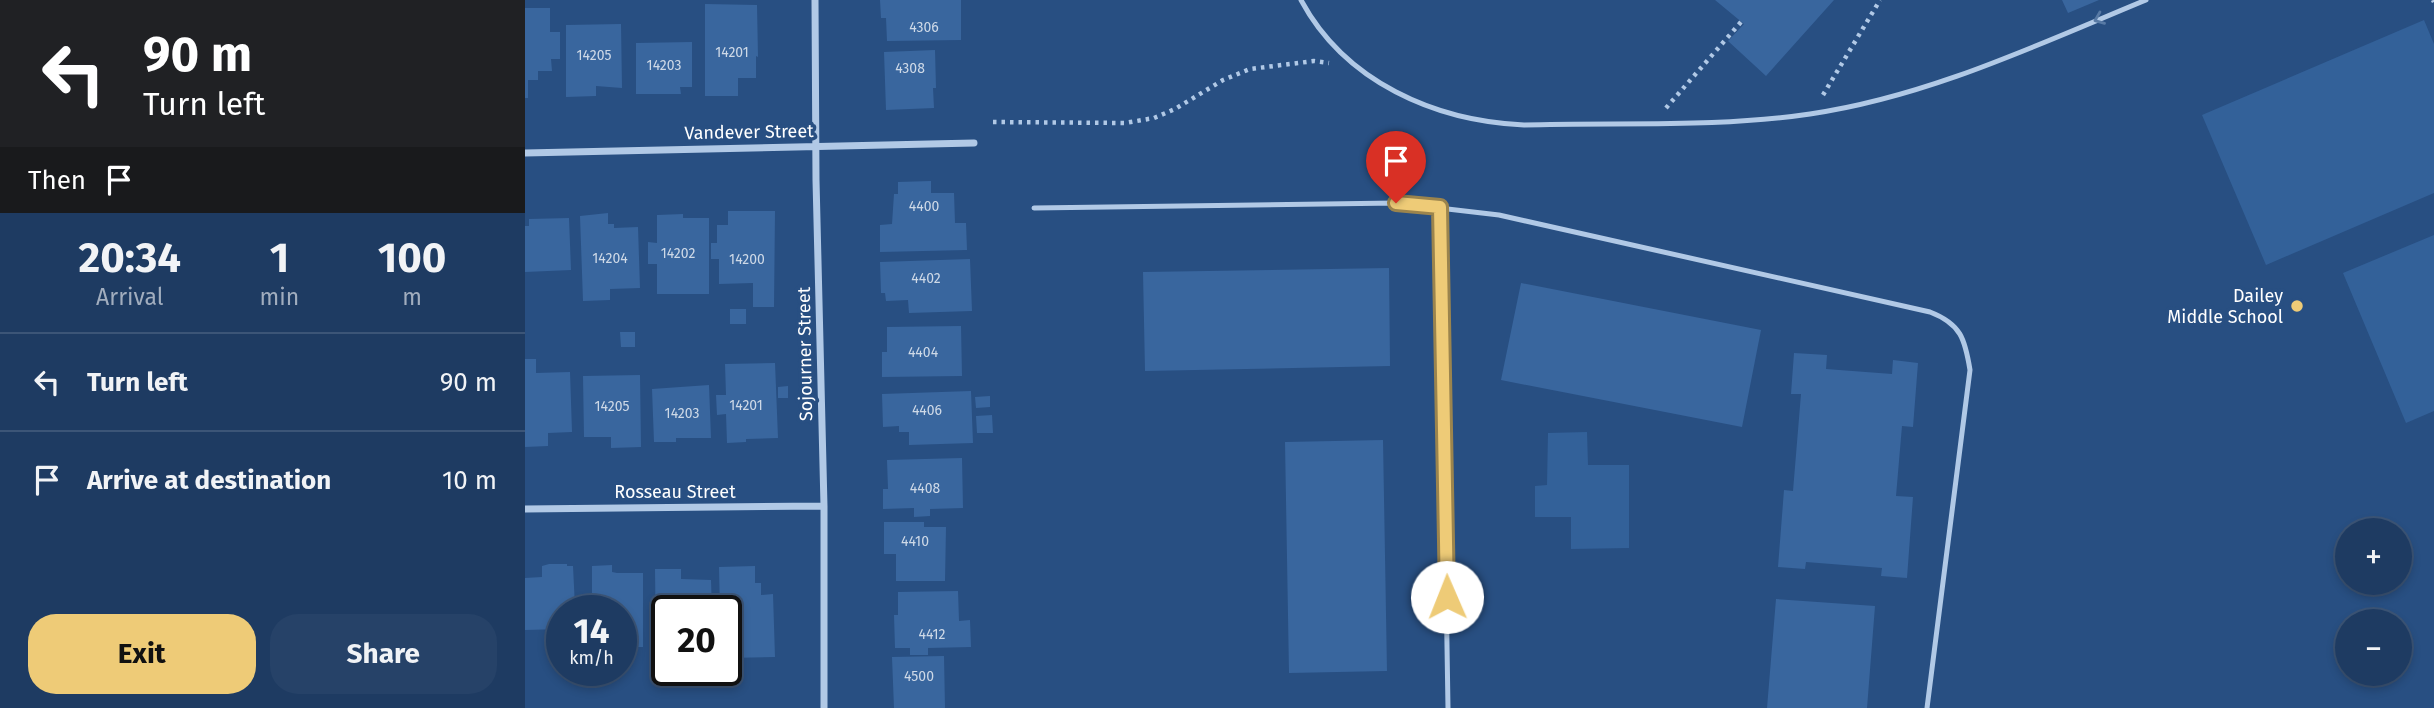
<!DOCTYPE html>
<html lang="en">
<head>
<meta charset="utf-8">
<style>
	:root { --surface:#1e3b62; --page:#264268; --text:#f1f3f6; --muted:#a1adbe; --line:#3c5577; --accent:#eecb77 }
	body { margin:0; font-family:"Fira Sans",sans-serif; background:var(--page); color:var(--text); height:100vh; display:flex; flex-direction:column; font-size:26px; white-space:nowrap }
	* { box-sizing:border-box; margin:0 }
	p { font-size:23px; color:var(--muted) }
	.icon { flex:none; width:38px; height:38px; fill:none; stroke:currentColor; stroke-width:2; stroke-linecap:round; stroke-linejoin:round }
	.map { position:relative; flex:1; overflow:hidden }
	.panel { display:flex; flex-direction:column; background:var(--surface); width:525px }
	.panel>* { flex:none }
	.banner { background:#202124; color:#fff; overflow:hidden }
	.buttons { position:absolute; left:1810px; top:518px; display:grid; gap:14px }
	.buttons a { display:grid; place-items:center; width:77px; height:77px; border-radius:50%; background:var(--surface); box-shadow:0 4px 10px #0003,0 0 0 2px var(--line); font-size:35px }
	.speed { position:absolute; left:21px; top:595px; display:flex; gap:14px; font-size:35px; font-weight:700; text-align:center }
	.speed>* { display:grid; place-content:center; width:91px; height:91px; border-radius:50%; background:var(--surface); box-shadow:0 4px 10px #0003,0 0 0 2px var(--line); line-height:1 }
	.speed small { font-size:18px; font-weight:400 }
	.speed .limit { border:4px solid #111; border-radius:10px; background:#fff; color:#111 }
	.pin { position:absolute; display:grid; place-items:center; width:60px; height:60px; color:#fff; margin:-72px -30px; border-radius:50% 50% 50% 0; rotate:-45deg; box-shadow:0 0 7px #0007 }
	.pin .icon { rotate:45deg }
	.me { position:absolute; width:77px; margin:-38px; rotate:359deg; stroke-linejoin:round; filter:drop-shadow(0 0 5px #0008) }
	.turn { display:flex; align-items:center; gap:24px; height:147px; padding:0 28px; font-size:32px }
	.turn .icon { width:91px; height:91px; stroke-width:2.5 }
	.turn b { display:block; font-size:49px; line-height:60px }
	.then { display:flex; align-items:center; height:66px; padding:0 28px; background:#0003; gap:14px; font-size:26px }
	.eta { display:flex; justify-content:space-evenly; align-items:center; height:119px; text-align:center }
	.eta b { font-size:42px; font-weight:700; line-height:49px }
	.cta { display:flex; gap:14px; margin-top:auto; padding:14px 28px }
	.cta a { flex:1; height:80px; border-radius:28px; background:var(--accent); color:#111; font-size:28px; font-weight:700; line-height:80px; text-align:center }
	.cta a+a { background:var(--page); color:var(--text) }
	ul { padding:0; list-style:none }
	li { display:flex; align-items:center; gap:21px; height:98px; padding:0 28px; border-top:2px solid var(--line) }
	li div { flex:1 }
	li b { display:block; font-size:26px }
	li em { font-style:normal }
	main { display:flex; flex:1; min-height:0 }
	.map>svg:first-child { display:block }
	.green { fill:#336199 }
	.building { fill:#39669e }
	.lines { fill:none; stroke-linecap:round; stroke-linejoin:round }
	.path { stroke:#b1c9e6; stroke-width:4.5; stroke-dasharray:3.5 5; stroke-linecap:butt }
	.lane { stroke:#b1c9e6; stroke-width:5 }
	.street { stroke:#b1c9e6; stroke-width:7 }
	.oneway { stroke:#587aa5 }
	.route-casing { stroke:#9b844d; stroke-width:18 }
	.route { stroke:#eecb77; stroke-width:12 }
	.poi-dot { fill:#eecb77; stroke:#284f82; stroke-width:2.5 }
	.labels { text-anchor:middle; stroke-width:7; stroke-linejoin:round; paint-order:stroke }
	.number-label { font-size:14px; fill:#ced9e7 }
	.street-label { font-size:18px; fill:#fff; stroke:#284f82 }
	.poi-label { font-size:18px; fill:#fff; stroke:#284f82; text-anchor:end }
</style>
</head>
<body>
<main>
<section class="panel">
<div class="banner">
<div class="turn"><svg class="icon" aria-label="left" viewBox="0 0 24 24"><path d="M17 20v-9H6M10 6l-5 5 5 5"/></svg><div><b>90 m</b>Turn left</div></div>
<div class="then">Then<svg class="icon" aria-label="arrive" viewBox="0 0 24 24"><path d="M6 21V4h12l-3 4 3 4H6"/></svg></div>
</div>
<div class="eta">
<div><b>20:34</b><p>Arrival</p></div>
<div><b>1</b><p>min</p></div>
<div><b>100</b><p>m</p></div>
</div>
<ul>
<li><svg class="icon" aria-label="left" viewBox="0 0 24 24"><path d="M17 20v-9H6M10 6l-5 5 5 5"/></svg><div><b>Turn left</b></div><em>90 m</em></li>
<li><svg class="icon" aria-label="arrive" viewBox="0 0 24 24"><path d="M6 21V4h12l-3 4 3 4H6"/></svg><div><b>Arrive at destination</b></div><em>10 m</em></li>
</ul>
<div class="cta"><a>Exit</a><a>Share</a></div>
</section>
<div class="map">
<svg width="1909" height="708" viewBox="0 0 1909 708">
	<rect width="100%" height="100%" fill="#284f82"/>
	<path class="green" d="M1899,20L1909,44V193L1741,265L1677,115Z
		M1909,235V411L1881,423L1818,273Z
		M1062,432L1063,465H1104V548L1046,549V517H1010V486L1022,485L1023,433Z"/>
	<path class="building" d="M355,0H436V40L362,41L361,18H356Z
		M1190,0H1309L1241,76L1203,41L1219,24Z
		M1537,0H1574L1543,13Z
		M180,4L232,5L233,57L231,56V78H213V96H180Z
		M0,8H25V32H35V59H26L27,71H13V80H3V98H0Z
		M96,24L97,88L71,86V96L41,97V25Z
		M167,42V87H155L156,94H111V43Z
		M410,50L411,88H408L409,108L361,110L359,52Z
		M406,181V193H429L430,223H441L442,250L355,252V225L367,224L369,194H373V182Z
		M203,211H250L249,307H228V283L194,284V259H186V243H192V225H203Z
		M83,213V224H89V228L113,227L115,288L85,289V300L58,301L55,216Z
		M158,214V218H184V294H132V264H123V242L132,243V215Z
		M44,218L46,270L0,272V226H4V219Z
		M445,259L447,311L384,313L383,300L361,301L360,293H356L355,262Z
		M864,268L865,366L620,371L618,272Z
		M996,283L1236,330L1217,427L976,380Z
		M205,309H221V324H205Z
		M436,326L437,376L357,377V352H362V327Z
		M95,332H110V347H96Z
		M1269,353L1302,355L1301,369L1367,374L1368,360L1393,363L1388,427L1377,426L1371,496L1388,497L1382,578L1356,576L1357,568L1281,562L1280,569L1253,567L1259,490L1268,491L1276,394H1266Z
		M0,359H11V373L45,372L47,432L23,433V446L0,447Z
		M250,363L253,438L221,439V442L202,443L201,414L192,415L191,395H201L200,364Z
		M115,375L116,447L86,448V437H59L58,376Z
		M184,385L186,438H151V442H129L127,389Z
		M263,386V398H253V387Z
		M446,391L448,443L384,445V432H374V426L358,427L357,394Z
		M465,396V407L451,408L450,397Z
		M467,415L468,433H452L451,416Z
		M858,440L862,671L764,673L760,442Z
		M437,458L438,508L405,509V516L389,517V508L358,509V489H363L362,460Z
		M359,522H399V527H421L420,581H371V554H359Z
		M24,564H42V566H48L50,607L38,608L37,629L0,630V578L17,577V566Z
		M87,565V572L92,573H118V647H96V611H56V598H67V566Z
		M230,566V583H236V595L248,594L250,657L201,658V611H195L194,567Z
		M130,569H156V579L186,580L187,611H142V653H131Z
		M433,591L434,621L445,620L446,647L403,648V655H385V648H370L369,615H373V592Z
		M1251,599L1350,606L1342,708H1242Z
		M419,656L420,708H369L367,657Z"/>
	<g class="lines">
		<path class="path" d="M1908,0L1909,2
			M1298,95L1355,0
			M1141,108L1216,22
			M468,122L600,123L629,118L650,109L698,80L725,69L789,61L804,63"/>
		<path class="lane" d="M776,0C820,82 910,121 999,125C1094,122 1191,128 1285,114C1402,97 1512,45 1621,0
			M915,207L923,708
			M509,208L871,203L974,215L1405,312C1436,324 1440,339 1445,370L1402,708"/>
		<path class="street" d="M290,0L291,180L299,506V708
			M0,153L449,143
			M0,509L299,506"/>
	</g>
	<defs><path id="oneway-chevron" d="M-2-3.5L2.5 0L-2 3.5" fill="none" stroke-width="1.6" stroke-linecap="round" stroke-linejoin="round" transform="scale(1.75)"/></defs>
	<use class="oneway" href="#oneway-chevron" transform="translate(1574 19) rotate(158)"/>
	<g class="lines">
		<defs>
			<path id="route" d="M871,203L915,207L922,597"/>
		</defs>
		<use href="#route" class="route-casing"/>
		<use href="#route" class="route"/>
	</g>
	<circle class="poi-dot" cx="1772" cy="306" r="7"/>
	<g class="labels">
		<g class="number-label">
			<text x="399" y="32">4306</text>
			<text x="207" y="57">14201</text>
			<text x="69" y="60">14205</text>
			<text x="139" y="70">14203</text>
			<text x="385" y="73">4308</text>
			<text x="399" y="211">4400</text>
			<text x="153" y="258">14202</text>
			<text x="85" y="263">14204</text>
			<text x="222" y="264">14200</text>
			<text x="401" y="283">4402</text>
			<text x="398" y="357">4404</text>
			<text x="221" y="410">14201</text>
			<text x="87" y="411">14205</text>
			<text x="402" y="415">4406</text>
			<text x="157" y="418">14203</text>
			<text x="400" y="493">4408</text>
			<text x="390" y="546">4410</text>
			<text x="407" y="639">4412</text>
			<text x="394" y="681">4500</text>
		</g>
		<g class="street-label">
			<text transform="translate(224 132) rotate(-1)" y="6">Vandever Street</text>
			<text transform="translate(280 354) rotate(-91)" y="6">Sojourner Street</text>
			<text x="150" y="498">Rosseau Street</text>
		</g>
		<g class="poi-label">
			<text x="1758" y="302">Dailey<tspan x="1758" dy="21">Middle School</tspan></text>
		</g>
	</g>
</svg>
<div class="buttons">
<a>+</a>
<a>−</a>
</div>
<div class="speed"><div>14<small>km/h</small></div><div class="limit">20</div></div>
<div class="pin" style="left:871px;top:203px;background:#d93025"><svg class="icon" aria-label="arrive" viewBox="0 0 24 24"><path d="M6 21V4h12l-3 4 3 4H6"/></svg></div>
<svg class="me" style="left:922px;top:597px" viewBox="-20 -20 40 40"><circle r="19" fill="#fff"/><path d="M0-13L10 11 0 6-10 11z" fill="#eecb77"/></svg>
</div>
</main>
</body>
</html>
